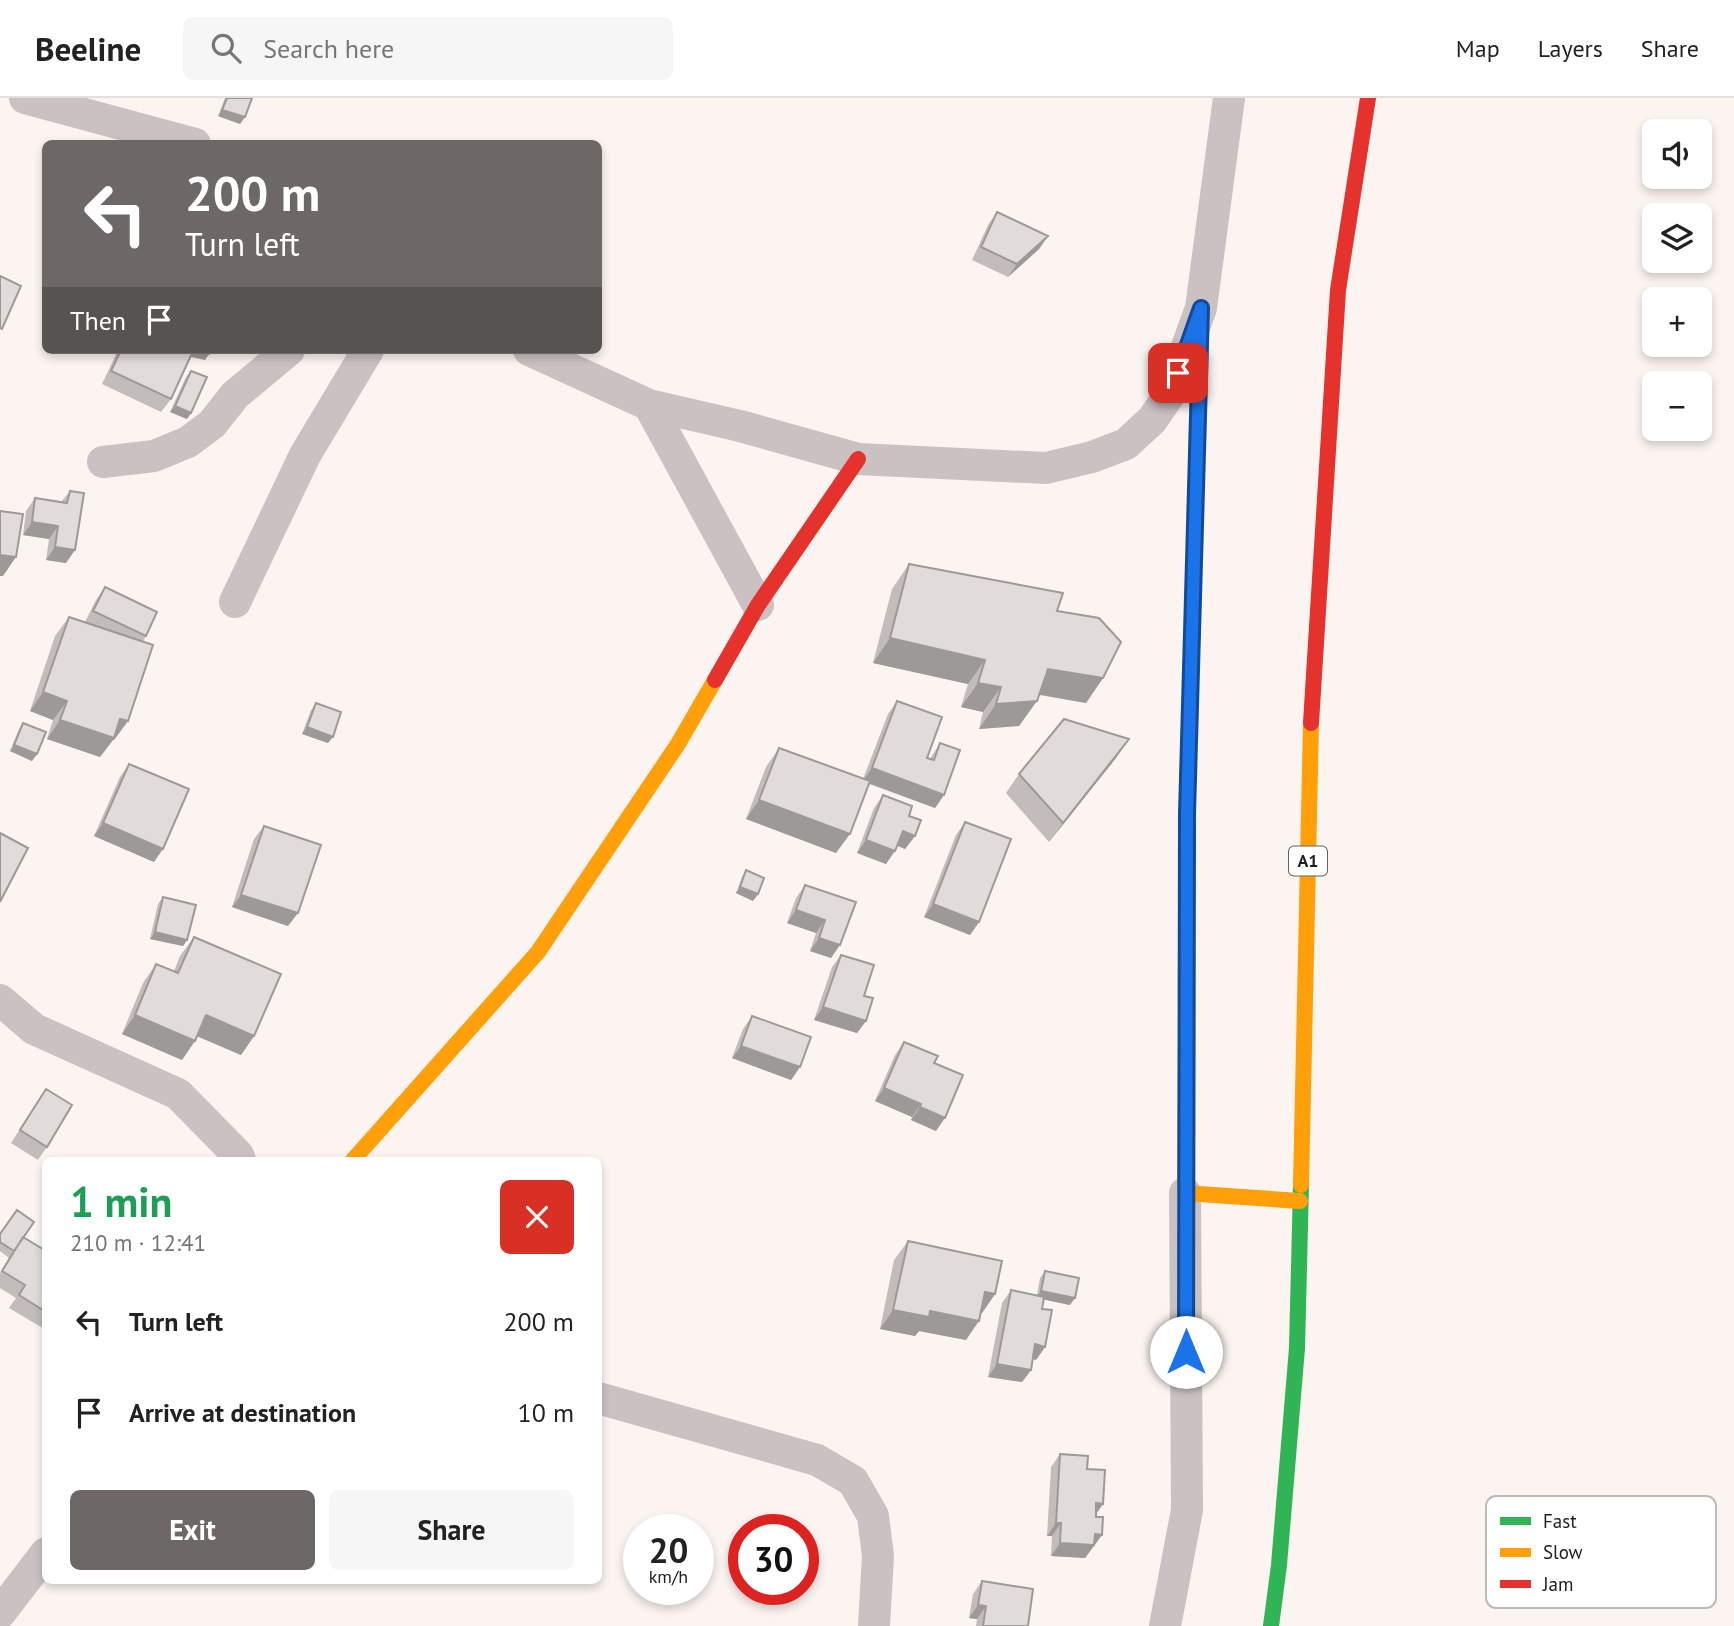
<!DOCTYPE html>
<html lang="en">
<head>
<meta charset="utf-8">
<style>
	:root { --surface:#fff; --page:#f6f6f6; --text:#222; --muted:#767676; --line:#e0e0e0; --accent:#6d6865 }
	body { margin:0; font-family:"PT Sans",sans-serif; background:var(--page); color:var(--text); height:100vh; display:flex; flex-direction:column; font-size:26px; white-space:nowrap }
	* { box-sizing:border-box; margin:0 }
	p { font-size:23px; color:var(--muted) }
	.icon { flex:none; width:38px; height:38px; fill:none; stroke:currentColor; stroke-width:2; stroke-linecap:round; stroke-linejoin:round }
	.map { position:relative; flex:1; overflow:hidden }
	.details { position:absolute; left:42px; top:1059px; width:560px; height:427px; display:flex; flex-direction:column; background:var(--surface); border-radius:10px; box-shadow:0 4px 10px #0003 }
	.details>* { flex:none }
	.banner { position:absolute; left:42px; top:42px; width:560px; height:214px; border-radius:10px; box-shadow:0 4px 10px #0003; background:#6d6865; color:#fff; overflow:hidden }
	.tools { position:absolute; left:1642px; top:21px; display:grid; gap:14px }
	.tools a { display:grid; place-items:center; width:70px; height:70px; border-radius:10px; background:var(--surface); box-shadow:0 4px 10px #0003; font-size:35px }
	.speed { position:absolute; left:623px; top:1416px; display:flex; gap:14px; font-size:35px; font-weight:700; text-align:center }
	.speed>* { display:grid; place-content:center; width:91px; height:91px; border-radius:50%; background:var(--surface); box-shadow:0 4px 10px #0003; line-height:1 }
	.speed small { font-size:18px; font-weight:400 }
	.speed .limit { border:10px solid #d22; background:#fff; color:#111 }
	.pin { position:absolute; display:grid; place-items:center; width:60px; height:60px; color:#fff; margin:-30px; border-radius:14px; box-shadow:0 4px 10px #0006 }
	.me { position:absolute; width:77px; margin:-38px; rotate:0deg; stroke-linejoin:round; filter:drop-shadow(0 0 5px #0008) }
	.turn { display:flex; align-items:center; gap:24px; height:147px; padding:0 28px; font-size:32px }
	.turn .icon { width:91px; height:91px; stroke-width:2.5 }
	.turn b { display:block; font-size:49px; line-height:60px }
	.then { display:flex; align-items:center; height:66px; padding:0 28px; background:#0003; gap:14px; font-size:26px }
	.round { display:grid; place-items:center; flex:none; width:74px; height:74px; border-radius:10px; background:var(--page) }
	.overview { display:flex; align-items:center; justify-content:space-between; height:119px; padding:0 28px }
	h1 { font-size:42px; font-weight:600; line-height:52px; color:#1e9e55 }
	.action { display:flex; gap:14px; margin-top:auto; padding:14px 28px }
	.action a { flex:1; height:80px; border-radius:10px; background:var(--accent); color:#fff; font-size:28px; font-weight:600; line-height:80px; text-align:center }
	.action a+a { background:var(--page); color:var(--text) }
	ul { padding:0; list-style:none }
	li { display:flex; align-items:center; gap:21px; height:91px; padding:0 28px }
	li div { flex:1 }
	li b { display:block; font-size:26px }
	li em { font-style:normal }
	header { display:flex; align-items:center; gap:42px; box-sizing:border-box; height:98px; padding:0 35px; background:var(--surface); border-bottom:2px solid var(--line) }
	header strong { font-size:33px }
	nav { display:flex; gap:38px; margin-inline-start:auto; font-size:24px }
	.search { width:490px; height:63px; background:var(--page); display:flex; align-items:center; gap:18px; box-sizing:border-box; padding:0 24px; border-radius:10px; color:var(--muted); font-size:26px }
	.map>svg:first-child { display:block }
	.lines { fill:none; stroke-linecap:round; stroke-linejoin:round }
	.street { stroke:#cac1c2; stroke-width:32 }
	.fast { stroke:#30b455; stroke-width:16 }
	.slow { stroke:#ff9f0a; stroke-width:16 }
	.jam { stroke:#e5322d; stroke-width:16 }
	.wall { fill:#c2bcbb }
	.shaded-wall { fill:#9e9999 }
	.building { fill:#e1dbda; stroke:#9e9999; stroke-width:2 }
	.route-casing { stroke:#114b97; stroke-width:18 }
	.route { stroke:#1a73e8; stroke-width:12 }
	.labels { text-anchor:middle; stroke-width:5; stroke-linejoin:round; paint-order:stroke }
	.shield { fill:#fff; stroke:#63605f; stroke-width:2 }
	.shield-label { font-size:18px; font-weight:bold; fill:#201c1a }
	.key { fill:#fff; stroke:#bcbbba; stroke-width:2 }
	.key-label { font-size:19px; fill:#201c1a }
</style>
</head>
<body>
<header>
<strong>Beeline</strong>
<div class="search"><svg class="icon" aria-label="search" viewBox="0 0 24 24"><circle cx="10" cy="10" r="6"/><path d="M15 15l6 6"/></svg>Search here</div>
<nav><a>Map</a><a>Layers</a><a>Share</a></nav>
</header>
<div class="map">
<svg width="1734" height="1528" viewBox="0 0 1734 1528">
	<rect width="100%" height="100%" fill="#fbf4f1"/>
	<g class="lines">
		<path class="street" d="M25,0L195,46
			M529,252L649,307L740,328L858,361L1046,370L1092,359L1126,346L1152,322L1170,296L1201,210L1229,0
			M649,307L758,507
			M103,364L154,358L188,344L212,326L235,297L289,252
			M235,504L305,357L368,252
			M0,902L34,931L178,996L238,1057L240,1062
			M598,1300L817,1362L853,1383L873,1418L878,1458L874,1528
			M0,1515L46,1455
			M1165,1528L1187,1412L1185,1095"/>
		<path class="fast" d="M1186,947L1188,667
			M1271,1528L1279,1467L1297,1250L1301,1087"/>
		<path class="slow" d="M1188,667L1201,210
			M1186,947L1185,1095L1300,1103
			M353,1062L538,854L678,646L715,582
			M1301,1087L1311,625"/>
		<path class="jam" d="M715,582L758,507L858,361
			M1311,625L1338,192L1368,0"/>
	</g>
	<path class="wall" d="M225,0H252L245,19L240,26L218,18Z
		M997,114L1048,138L1039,151L1008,179L972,162L988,127Z
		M118,252H210L205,262L190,259L171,301L161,314L102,286Z
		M191,273V315L187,321L170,314L186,279Z
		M70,393L66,465L46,462L49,441L23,437L26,413L35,400L61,404Z
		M909,466L1057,513L1103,580L1086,605L1039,597L1019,628L979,631L983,614L961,609L968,586L873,565L892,491Z
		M105,489L146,538L143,543L128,623L114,642H113L100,659L47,641L53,622L30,613L55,538L69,519L85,524L96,502Z
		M897,603L927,660L930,661L940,645L944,697L935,710L869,686L836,755L746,721L766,669L779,650L863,681L888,616Z
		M316,605L328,645L302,636L311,612Z
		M23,625L37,656L32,663L10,653L19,631Z
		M1116,660L1049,744L1006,695L1019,676Z
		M129,666L154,764L94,738L120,679Z
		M883,697L909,718L915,738L905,751L897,748L886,766L857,755L874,710Z
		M965,724L979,824L970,837L924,819L956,737Z
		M264,728L288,828L232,809L254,741Z
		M746,772L758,796L753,803L736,795L742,779Z
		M805,787L856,804L831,860L810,853L816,835L787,825L796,800Z
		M163,799L187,842L183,848L150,841L158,806Z
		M194,839L254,938L241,957L197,938L182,962L122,936L143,885L156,866L174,873L180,858Z
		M841,857L866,923L857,935L814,922L832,869Z
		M752,918L800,969L791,982L732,960L743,931Z
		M904,944L934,965L936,1033L911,1022L912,1019L875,1003L895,957Z
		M46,991L47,1049L38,1062L11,1045Z
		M0,1136L21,1142L46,1153V1232L9,1210L16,1200L0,1190V1175L12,1155L9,1160L0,1153Z
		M908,1143L995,1196L982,1215H981L966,1242L919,1233L915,1238L880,1231L894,1162Z
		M1045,1173L1070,1207L1044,1201L1042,1211L1045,1249L1036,1262L1033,1261L1031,1272L1022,1284L988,1279L1002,1205L1011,1192L1037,1197L1040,1180Z
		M1060,1356L1087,1371L1103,1406L1096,1416L1102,1437L1085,1460L1051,1458L1052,1438H1047L1051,1369Z
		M982,1483L1028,1528H976L977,1521L969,1520L973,1496Z"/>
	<path class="shaded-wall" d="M222,12L245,19L240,26L218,18Z
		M1048,138L1039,151L1008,179L1017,166Z
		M188,252H195L209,256L205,262L185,257Z
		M175,308L191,315L187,321L170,314Z
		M32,424L58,428L49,441L23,437Z
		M55,449L75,452L66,465L46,462Z
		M0,457L16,459L3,478H0Z
		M890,540L985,562L968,586L873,565Z
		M1048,571L1103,580L1086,605L1031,595Z
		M978,585L1001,589L983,614L961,609Z
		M43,594L67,603L53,622L30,613Z
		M1037,603L1019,628L979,631L996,606Z
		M120,621L128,623L114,642H113L100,659L47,641L60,622Z
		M307,629L333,639L328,645L302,636Z
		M1129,641L1116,660L1049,744L1063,725Z
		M14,647L37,656L32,663L10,653Z
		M872,670L944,697L935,710L863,683Z
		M759,702L850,736L836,755L746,721Z
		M103,725L163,751L154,764L94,738Z
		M903,733L915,738L905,751L894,746Z
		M866,742L895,753L886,766L857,755Z
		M740,789L758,796L753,803L736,795Z
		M241,797L298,815L288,828L232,809Z
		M933,806L979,824L970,837L924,819Z
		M796,812L825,822L816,835L787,825Z
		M155,834L187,842L183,848L150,841Z
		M819,840L840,847L831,860L810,853Z
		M823,909L866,923L857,935L814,922Z
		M135,917L195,943L182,962L122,936Z
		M206,917L254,938L241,957L192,936Z
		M741,948L800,969L791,982L732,960Z
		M884,990L921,1006L912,1019L875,1003Z
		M920,1009L945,1020L936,1033L911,1022Z
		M1041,1193L1075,1200L1070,1207L1036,1200Z
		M985,1194L995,1196L982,1215L971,1213Z
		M893,1212L930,1213L979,1223L966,1242L919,1233L915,1238L880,1231Z
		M1035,1246L1045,1249L1036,1262L1026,1259Z
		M997,1266L1031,1272L1022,1284L988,1279Z
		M1096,1405L1103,1406L1094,1419Z
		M1056,1425H1061L1052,1438H1047Z
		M1095,1436L1102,1437L1085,1460L1051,1458L1060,1445Z
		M978,1507L986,1508L977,1521L969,1520Z"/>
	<path class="building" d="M227,0H252L245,19L222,12Z
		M997,114L1048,138L1017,166L981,149Z
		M0,178L21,188L2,231L0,230Z
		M121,252H190L193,253L171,301L111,273Z
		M195,252H210L209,256Z
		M191,273L207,279L191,315L175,308Z
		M70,393L84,395L75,452L55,449L58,428L32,424L35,400L67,405Z
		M0,413L23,416L16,459L0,457Z
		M909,466L1063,495L1057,513L1099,520L1121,544L1103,580L1048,571L1037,603L996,606L1001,589L978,585L985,562L890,540Z
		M105,489L157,514L146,538L93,513Z
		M69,519L153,547L128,623L120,621L114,640L60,622L67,603L43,594Z
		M897,603L942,619L927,660L934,662L940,645L960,652L944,697L872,670Z
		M316,605L341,614L333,639L307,629Z
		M1064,621L1129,641L1063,725L1019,676Z
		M23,625L46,634L37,656L14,647Z
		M779,650L870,683L850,736L759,702Z
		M129,666L189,691L163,751L103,725Z
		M883,697L912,708L909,718L921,722L915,738L903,733L895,753L866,742Z
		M965,724L1011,741L979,824L933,806Z
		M264,728L321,747L298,815L241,797Z
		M0,735L28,750L0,804Z
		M746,772L764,780L758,796L740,789Z
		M805,787L856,804L840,847L819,840L825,822L796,812Z
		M163,799L196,807L187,842L155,834Z
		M194,839L281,876L254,938L206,917L195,943L135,917L156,866L178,875Z
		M841,857L874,867L864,898L873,900L866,923L823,909Z
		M752,918L811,939L800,969L741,948Z
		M904,944L938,958L934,965L963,977L945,1020L920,1009L921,1006L884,990Z
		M46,991L72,1007L47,1049L20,1032Z
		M17,1112L34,1124L14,1153L0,1144V1136Z
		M23,1139L46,1153V1214L19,1197L25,1187L2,1173Z
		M908,1143L1002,1163L995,1196L985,1194L979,1223L930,1213L929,1219L893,1212Z
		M1045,1173L1079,1180L1075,1200L1041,1193Z
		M1011,1192L1044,1199L1042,1211L1052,1212L1045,1249L1035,1246L1031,1272L997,1266Z
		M1060,1356L1088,1358L1087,1371L1105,1372L1103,1406L1096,1405V1419H1103L1102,1437L1095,1436L1094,1447L1060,1445L1061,1425H1056Z
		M982,1483L1033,1491L1028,1528H983L986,1508L978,1507Z"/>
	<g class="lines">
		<defs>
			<path id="route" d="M1178,275L1201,210L1187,716L1186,1254"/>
		</defs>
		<use href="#route" class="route-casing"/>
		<use href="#route" class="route"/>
	</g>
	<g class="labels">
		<rect class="shield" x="1289" y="748.5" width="38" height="29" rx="5"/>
		<g class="shield-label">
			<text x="1308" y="769">A1</text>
		</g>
	</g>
	<rect x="1486" y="1398" width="230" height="112" rx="10" class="key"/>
	<rect x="1500" y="1419" width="31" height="8" fill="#30b455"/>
	<rect x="1500" y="1450" width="31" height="9" fill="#ff9f0a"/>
	<rect x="1500" y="1482" width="31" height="8" fill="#e5322d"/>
	<g class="key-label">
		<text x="1543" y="1430">Fast</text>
		<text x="1543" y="1461">Slow</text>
		<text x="1543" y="1493">Jam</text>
	</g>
</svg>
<div class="tools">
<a><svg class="icon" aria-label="sound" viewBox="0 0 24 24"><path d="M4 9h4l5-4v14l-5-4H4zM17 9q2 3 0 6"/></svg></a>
<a><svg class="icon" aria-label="layers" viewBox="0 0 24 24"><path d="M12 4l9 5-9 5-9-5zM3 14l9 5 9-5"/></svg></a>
<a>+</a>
<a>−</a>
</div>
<div class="speed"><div>20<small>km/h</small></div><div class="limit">30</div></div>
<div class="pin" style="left:1178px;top:275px;background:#d93025"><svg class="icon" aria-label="arrive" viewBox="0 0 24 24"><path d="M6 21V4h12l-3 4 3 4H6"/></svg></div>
<svg class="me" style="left:1186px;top:1254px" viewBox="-20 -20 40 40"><circle r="19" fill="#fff"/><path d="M0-13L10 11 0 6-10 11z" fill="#1a73e8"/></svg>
<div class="banner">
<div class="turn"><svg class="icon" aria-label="left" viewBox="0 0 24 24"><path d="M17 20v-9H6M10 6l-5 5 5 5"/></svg><div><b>200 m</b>Turn left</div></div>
<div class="then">Then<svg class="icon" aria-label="arrive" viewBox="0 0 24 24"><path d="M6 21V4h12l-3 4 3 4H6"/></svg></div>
</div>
<section class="details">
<div class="overview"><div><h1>1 min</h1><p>210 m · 12:41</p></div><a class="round" style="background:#d93025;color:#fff"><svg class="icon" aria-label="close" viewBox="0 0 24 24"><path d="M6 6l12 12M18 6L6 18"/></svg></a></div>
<ul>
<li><svg class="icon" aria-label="left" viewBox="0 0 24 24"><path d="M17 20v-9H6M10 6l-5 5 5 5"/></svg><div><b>Turn left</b></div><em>200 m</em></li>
<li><svg class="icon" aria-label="arrive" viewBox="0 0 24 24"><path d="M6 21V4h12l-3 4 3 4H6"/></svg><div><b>Arrive at destination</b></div><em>10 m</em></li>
</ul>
<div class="action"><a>Exit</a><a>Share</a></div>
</section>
</div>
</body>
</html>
